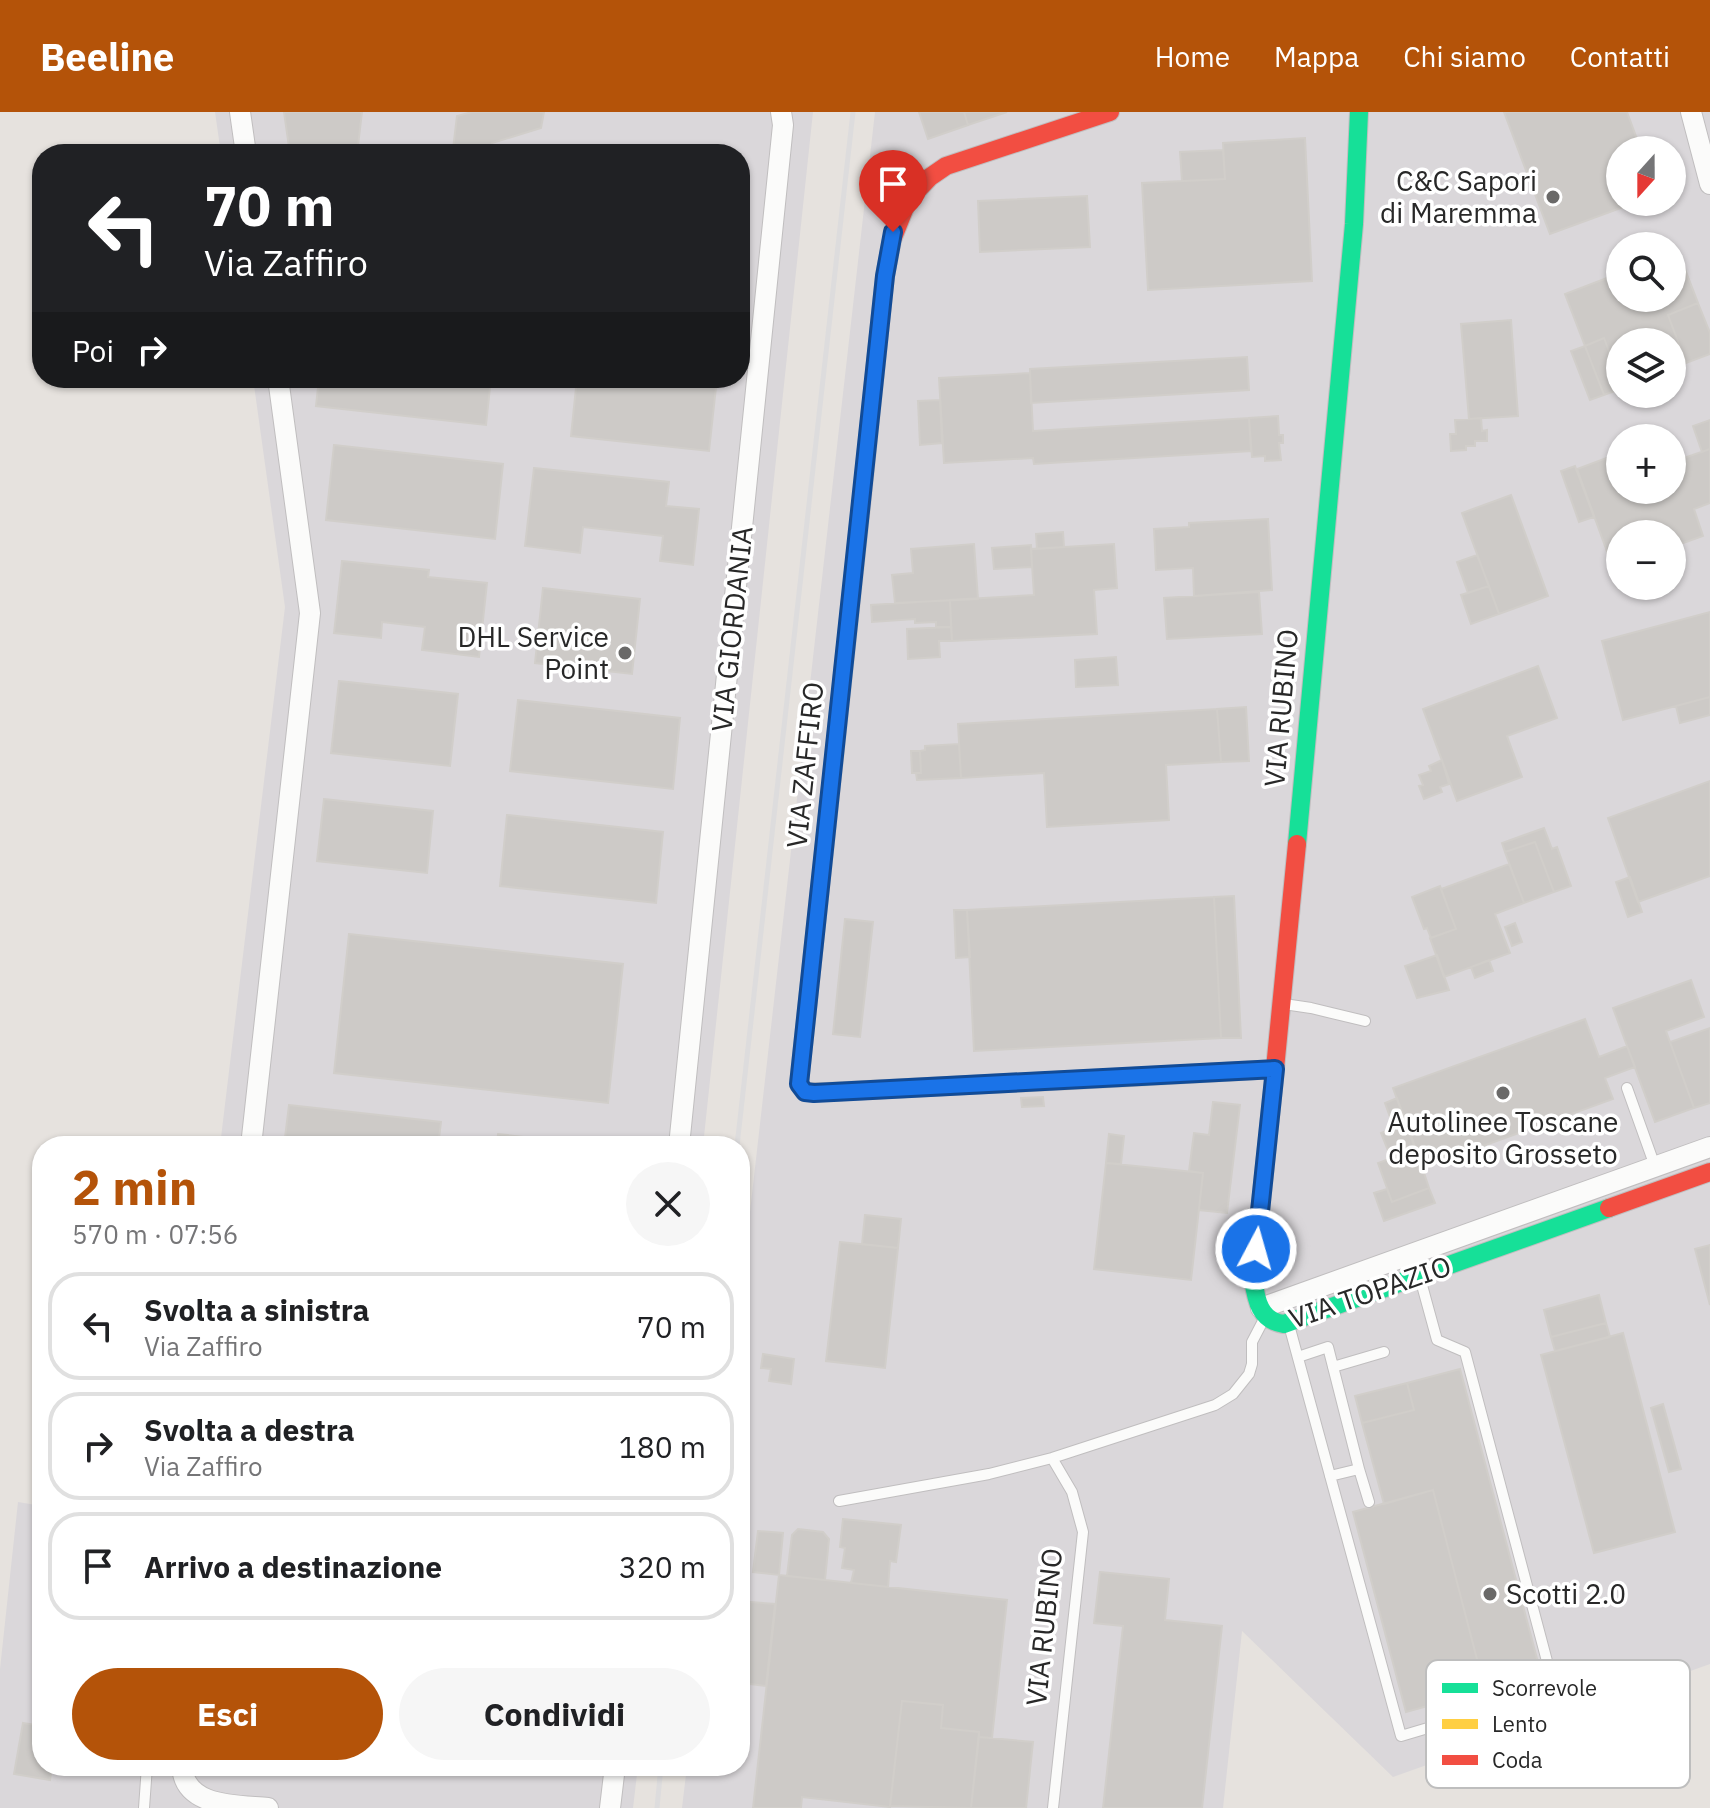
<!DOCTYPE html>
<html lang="it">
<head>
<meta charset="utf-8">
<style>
	:root { --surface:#fff; --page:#f6f6f6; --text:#202124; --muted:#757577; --line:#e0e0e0; --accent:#b45309 }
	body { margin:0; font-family:"IBM Plex Sans",sans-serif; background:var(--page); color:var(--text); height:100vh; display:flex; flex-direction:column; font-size:30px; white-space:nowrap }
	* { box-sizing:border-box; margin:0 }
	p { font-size:26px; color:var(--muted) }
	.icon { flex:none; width:44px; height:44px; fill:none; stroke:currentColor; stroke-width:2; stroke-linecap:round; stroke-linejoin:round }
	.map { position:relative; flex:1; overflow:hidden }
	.side { position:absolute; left:32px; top:1024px; width:718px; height:640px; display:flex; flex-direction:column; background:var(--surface); border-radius:32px; box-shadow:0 2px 6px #0004 }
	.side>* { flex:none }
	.guide { position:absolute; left:32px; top:32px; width:718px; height:244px; border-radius:32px; box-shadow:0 2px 6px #0004; background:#202124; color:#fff; overflow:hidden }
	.needle { width:52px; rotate:201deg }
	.tools { position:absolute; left:1606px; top:24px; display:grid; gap:16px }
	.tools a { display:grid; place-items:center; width:80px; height:80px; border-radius:50%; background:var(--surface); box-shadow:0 2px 6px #0004; font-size:40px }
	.pin { position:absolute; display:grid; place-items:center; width:68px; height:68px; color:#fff; margin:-82px -34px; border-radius:50% 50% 50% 0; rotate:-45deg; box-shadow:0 0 8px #0007 }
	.pin .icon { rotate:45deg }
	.me { position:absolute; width:88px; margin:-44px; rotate:6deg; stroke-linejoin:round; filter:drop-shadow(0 0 6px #0008) }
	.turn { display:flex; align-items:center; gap:28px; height:168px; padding:0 40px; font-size:36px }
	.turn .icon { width:104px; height:104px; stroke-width:2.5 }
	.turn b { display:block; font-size:56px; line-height:68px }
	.then { display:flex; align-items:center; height:76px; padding:0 40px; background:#0003; gap:16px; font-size:30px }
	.round { display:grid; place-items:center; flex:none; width:84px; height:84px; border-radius:42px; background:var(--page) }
	.head { display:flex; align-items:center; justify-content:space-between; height:136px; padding:0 40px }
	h1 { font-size:48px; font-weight:700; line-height:60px; color:var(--accent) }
	.cta { display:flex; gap:16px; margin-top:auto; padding:16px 40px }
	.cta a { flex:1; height:92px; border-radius:48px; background:var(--accent); color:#fff; font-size:32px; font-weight:700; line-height:92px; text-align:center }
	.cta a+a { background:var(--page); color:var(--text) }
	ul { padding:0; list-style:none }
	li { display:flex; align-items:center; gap:24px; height:108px; margin:0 16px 12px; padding:0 24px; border:4px solid var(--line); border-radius:32px }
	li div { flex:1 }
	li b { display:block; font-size:30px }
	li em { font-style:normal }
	header { display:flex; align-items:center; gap:48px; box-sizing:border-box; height:112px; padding:0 40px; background:var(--accent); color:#fff }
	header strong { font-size:38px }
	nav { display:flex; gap:44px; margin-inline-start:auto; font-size:28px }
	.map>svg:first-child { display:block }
	.industrial { fill:#dad7da; fill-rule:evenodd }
	.building { fill:#cdcac7; stroke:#d1ceca; stroke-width:2 }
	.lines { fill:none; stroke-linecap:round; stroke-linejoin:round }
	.lane-casing { stroke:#c0bebf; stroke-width:12 }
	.street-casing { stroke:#c0bebf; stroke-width:22 }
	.fast-casing { stroke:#c0bebf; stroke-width:20 }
	.slow-casing { stroke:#c0bebf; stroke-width:20 }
	.jam-casing { stroke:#c0bebf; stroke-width:20 }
	.lane { stroke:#fbfbfa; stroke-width:10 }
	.street { stroke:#fbfbfa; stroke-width:20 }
	.fast { stroke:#16e098; stroke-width:18 }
	.slow { stroke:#ffcf43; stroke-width:18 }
	.jam { stroke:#f24e42; stroke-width:18 }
	.rail { stroke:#dddcdd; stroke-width:5 }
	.route-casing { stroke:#114b97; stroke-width:20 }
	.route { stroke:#1a73e8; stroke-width:14 }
	.poi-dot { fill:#6a6968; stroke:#fff; stroke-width:3 }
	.labels { text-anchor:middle; stroke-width:7; stroke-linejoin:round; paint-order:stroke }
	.poi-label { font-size:28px; fill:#282828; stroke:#fff; text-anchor:end }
	.street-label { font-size:28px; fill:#282828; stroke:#fff }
	.key { fill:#fff; stroke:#bebebe; stroke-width:2 }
	.key-label { font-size:22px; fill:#282828 }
</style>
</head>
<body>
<header>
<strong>Beeline</strong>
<nav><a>Home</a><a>Mappa</a><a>Chi siamo</a><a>Contatti</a></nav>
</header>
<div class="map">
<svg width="1710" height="1696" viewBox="0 0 1710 1696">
	<rect width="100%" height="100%" fill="#e6e2de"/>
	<path class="industrial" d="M215,0H813L703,1034H220L285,495L253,266H740V42H221Z
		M875,0H1710V1552L1393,1665L1242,1519L1223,1696H682L687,1654H740V1188ZM1620,38H1672V90H1620ZM1620,134H1672V186H1620ZM1620,230H1672V282H1620ZM1620,326H1672V378H1620ZM1620,422H1672V474H1620Z
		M18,1390L42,1394V1654H638L633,1696H0V1557Z"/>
	<path class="building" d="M284,0H362L357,42H290Z
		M472,0H544L541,16L492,31L491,42H444L445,36L453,37L457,4Z
		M919,0H964L968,13L928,27Z
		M964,0H1007L968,13Z
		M1504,0H1627L1641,38H1620V90H1637L1550,122Z
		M1305,26L1312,169L1148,178L1142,71L1225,67L1223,31Z
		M1223,38L1225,67L1182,69L1180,40Z
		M1087,84L1090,135L980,140L978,89Z
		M1678,139L1698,191L1668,203L1686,251L1672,257V230H1620V268L1604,226L1585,234L1565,182L1620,161V186H1672V141Z
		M1698,191L1710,221V242L1686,251L1668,203Z
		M1511,208L1518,304L1469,307L1461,212Z
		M1604,226L1620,268V277L1604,283L1585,234Z
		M1585,234L1604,283L1590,288L1571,239Z
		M1247,245L1249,278L1031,291L1030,257Z
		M1030,261L1033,319L1249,306L1251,339L1034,352L1033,346L944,351L939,266Z
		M319,266H491L486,313L316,294Z
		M577,266H717L709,339L571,324Z
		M940,288L942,331L920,333L918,289Z
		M1278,304L1279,323H1283V331H1279L1281,348L1265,349V344L1252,345L1249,306Z
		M1481,306L1482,319L1487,318V329H1475V334H1466V338L1451,339L1450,322H1456L1455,308Z
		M1710,308V337L1702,340L1693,314Z
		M334,333L503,352L495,427L326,408Z
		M1710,337V391L1694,397L1703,424L1672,435V422H1620V454L1613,456L1577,357L1620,341V378H1672V350Z
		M1575,354L1594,405L1579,410L1561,359Z
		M534,356L669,370L666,394L699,397L693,453L660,449L663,424L583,415L580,441L525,434Z
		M1511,383L1548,484L1499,502L1462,401Z
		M1268,407L1272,478L1194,484L1193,456L1156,458L1154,417L1189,415V411Z
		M1063,420L1064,435L1037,437L1036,422Z
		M974,432L978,487L895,491L892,463L913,461L911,437Z
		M1114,432L1117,476L1094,478L1097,522L952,529L950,488L1034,483L1031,437Z
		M1031,433L1032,455L994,457L992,436Z
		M1477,443L1489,474L1468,481L1457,450Z
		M342,449L429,458L428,465L487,471L479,545L422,538L425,515L382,510L381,526L334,521Z
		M1489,474L1499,502L1471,512L1461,483Z
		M543,476L640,487L632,562L535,551Z
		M1259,480L1262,522L1167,527L1164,486Z
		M950,488L951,515H936V510L915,511V507L872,510L871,493Z
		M1710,500V585L1623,608L1602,529Z
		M951,515L952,529H939L940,545L908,547L907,517Z
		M1116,545L1118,573L1076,575L1075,548Z
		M1538,554L1557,606L1507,624L1522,665L1457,689L1423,597Z
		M339,569L458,582L450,654L331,641Z
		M1710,585V603L1680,611L1676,594Z
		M518,588L680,606L673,677L510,659Z
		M1246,595L1249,649L1221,650L1217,597Z
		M1217,597L1221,650L1166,653L1169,708L1047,715L1044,661L961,666L958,612Z
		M959,632L961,666L917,668L916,661H921L920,639L925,638V634Z
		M911,639H920L921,661H912Z
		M1442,648L1449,672L1440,675L1442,680L1424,687L1419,674L1423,673L1419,663L1431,659L1429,654Z
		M1710,669V764L1638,790L1608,706Z
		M324,687L433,699L427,761L317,749Z
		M507,703L663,720L656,791L500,774Z
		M1544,716L1552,737L1557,735L1571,774L1554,780L1535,730L1505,740L1502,731Z
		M1535,730L1554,780L1524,791L1505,740Z
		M1509,752L1524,791L1495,802L1510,841L1444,865L1430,826L1456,817L1441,777Z
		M1630,765L1642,800L1628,805L1616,770Z
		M1440,774L1456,817L1431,826L1427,816L1424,817L1412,785Z
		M1234,784L1241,926H1221L1214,785Z
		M1214,785L1221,926L974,939L967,798Z
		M954,798H967L970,845L956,846Z
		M845,807L873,810L860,925L833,922Z
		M1515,811L1522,830L1512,834L1505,815Z
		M349,822L623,852L608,991L334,961Z
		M1437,843L1449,878L1417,886L1405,854Z
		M1489,848L1493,859L1475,866L1471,855Z
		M1691,868L1704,905L1666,919L1694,996L1655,1010L1613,896Z
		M1585,907L1599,945L1627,934L1635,955L1605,966L1613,987L1422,1056L1393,976Z
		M1710,916V991L1694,996L1670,930Z
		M1043,985L1044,994L1022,995L1021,986Z
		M1397,986L1416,1037L1391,1046L1381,1021L1394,1016L1385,991Z
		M1213,990L1240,993L1227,1101L1199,1098L1203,1061L1189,1059L1194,1021L1209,1023Z
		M289,993L441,1010L438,1034H284Z
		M498,1022L604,1034H497Z
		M1109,1022L1124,1024L1121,1052L1106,1051Z
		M1416,1037L1429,1076L1392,1090L1378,1051Z
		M1106,1051L1203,1061L1191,1168L1094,1157Z
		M1429,1076L1435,1091L1384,1109L1374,1081L1387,1077L1392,1090Z
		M865,1103L901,1107L898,1136L862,1132Z
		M840,1130L898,1136L885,1256L826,1249Z
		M1710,1133V1193L1695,1137Z
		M1599,1183L1606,1211L1551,1225L1544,1198Z
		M1606,1211L1610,1225L1555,1239L1551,1225Z
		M1623,1221L1675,1420L1594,1441L1541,1243Z
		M763,1242L794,1247L791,1272L769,1269L771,1257L761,1256Z
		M1460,1257L1544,1573L1490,1587L1488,1578H1485L1433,1378L1384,1392L1362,1311L1414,1298L1407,1271Z
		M1407,1271L1414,1298L1362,1311L1355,1284Z
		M1663,1292L1681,1357L1669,1360L1651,1296Z
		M1433,1378L1485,1578L1406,1600L1353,1400Z
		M843,1407L901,1413L896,1450L890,1449L888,1475L851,1471L854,1458L842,1456L845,1436L840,1435Z
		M798,1417L823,1420L829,1427L825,1468L787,1464L792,1423Z
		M758,1419L783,1421L779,1463L753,1460Z
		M1100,1460L1169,1467L1165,1508L1222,1514L1202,1696H1103L1123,1514L1094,1511Z
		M779,1463L1007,1488L992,1626L979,1625V1620L941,1616L943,1593L902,1589L890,1695L802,1685L801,1696H753Z
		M750,1490L775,1492L766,1574L741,1571Z
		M902,1589L943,1593L941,1616L979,1620L971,1696L890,1694Z
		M23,1611L42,1614V1654H52L50,1668L14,1662Z
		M979,1625L1033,1630L1026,1696H971Z"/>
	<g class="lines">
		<defs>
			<path id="lane" d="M1284,892L1311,896L1365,909
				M1627,976L1656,1057
				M1420,1166L1437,1228L1465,1240L1556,1583
				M1289,1213L1401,1624L1475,1602
				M1298,1245L1328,1235L1359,1357
				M1333,1255L1384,1240
				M1052,1346L1072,1380L1083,1420L1053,1696
				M1330,1364L1359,1357L1369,1390
				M839,1389L989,1362L1052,1346L1215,1293L1233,1282L1249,1262L1252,1252V1230L1264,1207
				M144,1696L147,1654"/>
			<path id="street" d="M240,0L246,42
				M1691,0L1710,72
				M251,1034L310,501L278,266
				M679,1034L783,13L781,0
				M1261,1196L1710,1035
				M182,1654C184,1696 237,1693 268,1696
				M610,1696L615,1654"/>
			<path id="fast" d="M1297,732L1354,112L1359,0
				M1131,965L1275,957
				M1273,977L1253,1167C1256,1188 1260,1209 1284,1212L1609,1096
				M827,980H805L799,972L860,403"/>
			<path id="slow" d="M827,980L1131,965"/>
			<path id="jam" d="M860,403L885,164L892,128L908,88L930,65L946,54L1110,0
				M1273,977L1297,732
				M1609,1096L1710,1060"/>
		</defs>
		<use href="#lane" class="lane-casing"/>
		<use href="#street" class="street-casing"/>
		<use href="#fast" class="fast-casing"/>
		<use href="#slow" class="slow-casing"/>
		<use href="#jam" class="jam-casing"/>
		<use href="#lane" class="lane"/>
		<use href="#street" class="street"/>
		<use href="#fast" class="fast"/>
		<use href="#slow" class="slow"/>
		<use href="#jam" class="jam"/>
		<path class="rail" d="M737,1034L853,0
			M657,1696L661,1654"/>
	</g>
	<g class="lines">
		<defs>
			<path id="route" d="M893,120L885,164L799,972L805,980L814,981L1275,957L1256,1137"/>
		</defs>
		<use href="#route" class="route-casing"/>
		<use href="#route" class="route"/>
	</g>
	<g class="poi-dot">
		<circle cx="1553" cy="85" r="8"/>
		<circle cx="625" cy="541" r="8"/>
		<circle cx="1503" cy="981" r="8"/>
		<circle cx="1490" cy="1482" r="8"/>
	</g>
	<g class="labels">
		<g class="poi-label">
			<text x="1537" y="79">C&amp;C Sapori<tspan x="1537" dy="32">di Maremma</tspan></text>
			<text x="609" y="535">DHL Service<tspan x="609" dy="32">Point</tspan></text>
			<text x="1503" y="1020" text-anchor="middle">Autolinee Toscane<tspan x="1503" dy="32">deposito Grosseto</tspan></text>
			<text x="1506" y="1492" text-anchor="start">Scotti 2.0</text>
		</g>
		<g class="street-label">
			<text transform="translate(732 517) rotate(-84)" y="10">VIA GIORDANIA</text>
			<text transform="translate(1281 596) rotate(-85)" y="10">VIA RUBINO</text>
			<text transform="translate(805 653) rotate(-84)" y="10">VIA ZAFFIRO</text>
			<text transform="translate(1370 1180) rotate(-19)" y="10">VIA TOPAZIO</text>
			<text transform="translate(1044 1515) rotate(-84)" y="10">VIA RUBINO</text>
		</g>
	</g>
	<rect x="1426" y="1548" width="264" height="128" rx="12" class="key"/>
	<rect x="1442" y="1571" width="36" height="10" fill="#16e098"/>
	<rect x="1442" y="1607" width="36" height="10" fill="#ffcf43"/>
	<rect x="1442" y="1643" width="36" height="10" fill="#f24e42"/>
	<g class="key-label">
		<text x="1492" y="1584">Scorrevole</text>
		<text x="1492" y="1620">Lento</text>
		<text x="1492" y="1656">Coda</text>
	</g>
</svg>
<div class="tools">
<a><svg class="needle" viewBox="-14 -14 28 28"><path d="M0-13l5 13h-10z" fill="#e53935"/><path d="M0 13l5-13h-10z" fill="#757577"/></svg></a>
<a><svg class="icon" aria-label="search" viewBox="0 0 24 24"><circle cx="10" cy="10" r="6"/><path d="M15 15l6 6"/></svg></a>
<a><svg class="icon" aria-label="layers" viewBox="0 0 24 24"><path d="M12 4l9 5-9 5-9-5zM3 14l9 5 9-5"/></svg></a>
<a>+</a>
<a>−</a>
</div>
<div class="pin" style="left:893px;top:120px;background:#d93025"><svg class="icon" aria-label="arrive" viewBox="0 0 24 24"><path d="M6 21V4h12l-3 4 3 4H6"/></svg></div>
<svg class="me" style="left:1256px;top:1137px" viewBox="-20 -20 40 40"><circle r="17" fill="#1a73e8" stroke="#fff" stroke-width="3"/><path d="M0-11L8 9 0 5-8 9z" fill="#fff"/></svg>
<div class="guide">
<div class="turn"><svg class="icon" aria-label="left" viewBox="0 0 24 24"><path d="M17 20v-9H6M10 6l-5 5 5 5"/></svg><div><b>70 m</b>Via Zaffiro</div></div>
<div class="then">Poi<svg class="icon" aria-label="right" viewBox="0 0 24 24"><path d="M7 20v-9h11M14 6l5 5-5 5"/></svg></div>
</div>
<section class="side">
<div class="head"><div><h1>2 min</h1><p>570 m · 07:56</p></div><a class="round"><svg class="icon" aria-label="close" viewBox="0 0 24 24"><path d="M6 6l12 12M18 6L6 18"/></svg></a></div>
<ul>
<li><svg class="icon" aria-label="left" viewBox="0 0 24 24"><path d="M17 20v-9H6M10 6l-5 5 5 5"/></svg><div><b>Svolta a sinistra</b><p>Via Zaffiro</p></div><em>70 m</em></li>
<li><svg class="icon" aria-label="right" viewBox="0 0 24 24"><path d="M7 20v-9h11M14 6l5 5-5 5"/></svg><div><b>Svolta a destra</b><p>Via Zaffiro</p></div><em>180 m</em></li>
<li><svg class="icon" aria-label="arrive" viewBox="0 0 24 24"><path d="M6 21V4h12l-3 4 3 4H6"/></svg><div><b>Arrivo a destinazione</b></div><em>320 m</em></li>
</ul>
<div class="cta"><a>Esci</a><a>Condividi</a></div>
</section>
</div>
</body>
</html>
